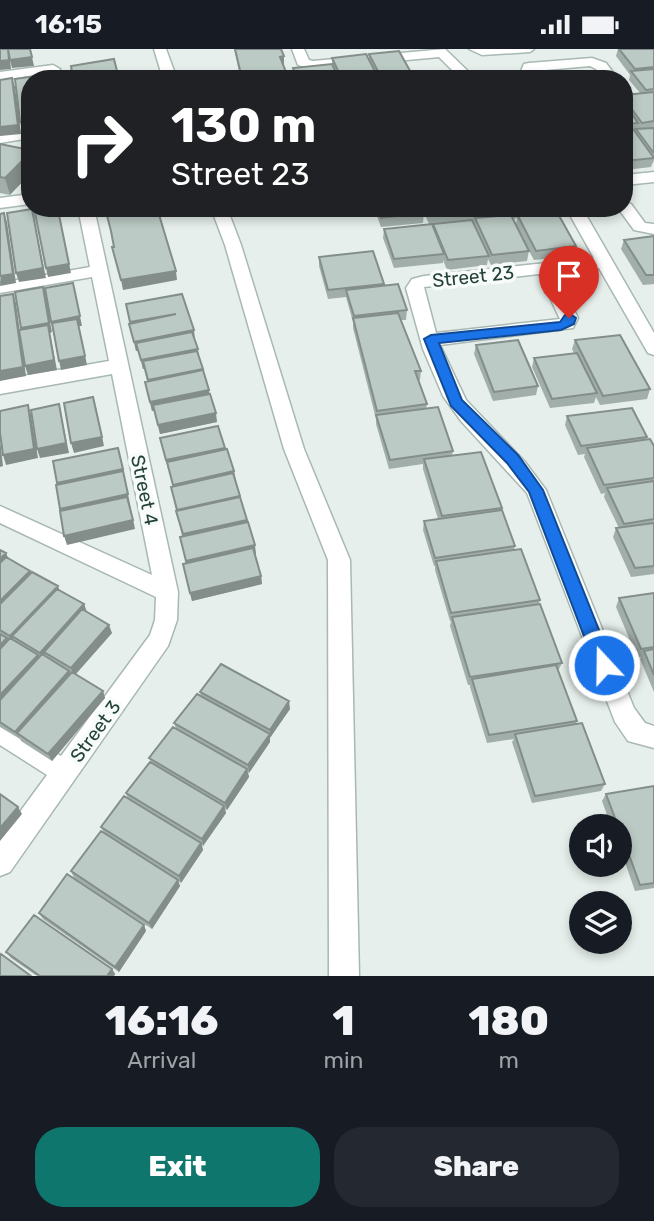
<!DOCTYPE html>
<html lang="en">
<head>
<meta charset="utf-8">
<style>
	:root { --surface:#171b24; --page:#242831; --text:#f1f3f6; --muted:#9ea1a6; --accent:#0f766e }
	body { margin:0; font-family:Rubik,sans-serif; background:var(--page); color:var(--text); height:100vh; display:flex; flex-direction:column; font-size:26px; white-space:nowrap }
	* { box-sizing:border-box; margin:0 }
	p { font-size:23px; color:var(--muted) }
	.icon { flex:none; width:38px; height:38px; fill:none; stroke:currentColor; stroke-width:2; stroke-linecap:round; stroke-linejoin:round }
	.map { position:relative; height:927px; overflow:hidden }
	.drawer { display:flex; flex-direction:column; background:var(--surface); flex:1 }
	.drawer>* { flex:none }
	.guide { position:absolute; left:21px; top:21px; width:612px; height:147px; border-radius:28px; box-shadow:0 4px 10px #0003; background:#202124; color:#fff; overflow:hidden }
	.fabs { position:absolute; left:569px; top:765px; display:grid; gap:14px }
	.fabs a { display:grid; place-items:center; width:63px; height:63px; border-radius:50%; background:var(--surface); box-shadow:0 4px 10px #0003; font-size:35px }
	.pin { position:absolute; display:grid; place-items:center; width:60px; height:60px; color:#fff; margin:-72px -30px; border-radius:50% 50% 50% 0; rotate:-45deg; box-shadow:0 0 7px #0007 }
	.pin .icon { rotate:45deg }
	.me { position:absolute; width:77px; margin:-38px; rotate:339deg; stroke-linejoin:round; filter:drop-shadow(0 0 5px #0008) }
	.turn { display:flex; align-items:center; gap:24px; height:147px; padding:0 35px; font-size:32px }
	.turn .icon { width:91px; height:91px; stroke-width:2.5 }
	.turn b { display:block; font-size:49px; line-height:60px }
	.eta { display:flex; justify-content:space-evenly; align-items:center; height:119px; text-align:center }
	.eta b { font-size:42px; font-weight:800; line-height:49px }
	.cta { display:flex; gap:14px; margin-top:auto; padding:14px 35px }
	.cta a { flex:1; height:80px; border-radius:28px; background:var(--accent); color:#fff; font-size:28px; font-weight:800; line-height:80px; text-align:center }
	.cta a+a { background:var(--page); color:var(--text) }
	.status { display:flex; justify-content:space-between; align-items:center; height:49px; padding:0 35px; background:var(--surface); direction:ltr }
	.status svg { height:19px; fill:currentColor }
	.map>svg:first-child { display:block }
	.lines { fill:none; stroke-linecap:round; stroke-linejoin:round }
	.lane-casing { stroke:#a8b8b2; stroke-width:3 }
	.street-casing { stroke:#a8b8b2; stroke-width:3 }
	.lane { fill:#fff; fill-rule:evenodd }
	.street { fill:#fff; fill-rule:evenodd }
	.wall { fill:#a1aea9; fill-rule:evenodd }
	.shaded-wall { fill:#838d89 }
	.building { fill:#bbcac4; stroke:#838d89; stroke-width:2 }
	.route { fill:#1a73e8; stroke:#114b97; stroke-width:2 }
	.labels { text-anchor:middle; stroke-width:7; stroke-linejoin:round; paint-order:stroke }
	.street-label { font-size:19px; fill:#24423a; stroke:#f7fbf9 }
</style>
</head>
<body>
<div class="status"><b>16:15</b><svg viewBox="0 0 49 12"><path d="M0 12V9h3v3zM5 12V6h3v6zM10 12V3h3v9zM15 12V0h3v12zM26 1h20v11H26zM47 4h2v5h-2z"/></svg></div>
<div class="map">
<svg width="654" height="927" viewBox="0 0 654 927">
	<rect width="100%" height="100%" fill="#e6efeb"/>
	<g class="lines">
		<defs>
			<path id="lane" d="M469,0H534L530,3L482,6Z"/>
			<path id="street" d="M154,0H166L177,30H163Z
				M292,0H304L309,11L313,12L445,0L476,30H461L439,8L312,20L298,16Z
				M592,9L606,14L618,30H604L596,20L590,17L534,22L537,30H523L520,24L524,15L529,14Z
				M53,16L60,20L58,23L0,31V23Z
				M30,81V89L0,94V86Z
				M654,123V133L625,136V126Z
				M30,145V155L0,159V149Z
				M625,153L631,155L645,174L654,175V185L634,181L618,159H625Z
				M78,159H94L178,543L177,571L168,597L10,823L0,827V790L47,726L0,696V671L61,707L150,586L155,571L156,548L0,474V457L152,526L112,325L0,345V331L109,312L92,228L0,244V234L90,218Z
				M211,159H227L241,196L304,400L350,511L359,927H329L328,511L284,400L225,196Z
				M566,159H582L654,284V306L648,304L599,219L555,223L578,269L573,279L440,296L466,351L525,413L546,441L634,659L645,674L654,677V699L628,692L615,673L527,444L461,372L443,347L423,300L406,239L412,230L424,227L594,209ZM539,225L560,270L436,284L424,238Z"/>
		</defs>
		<use href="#lane" class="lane-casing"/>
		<use href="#street" class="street-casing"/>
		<use href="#lane" class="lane"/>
		<use href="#street" class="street"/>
	</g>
	<path class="wall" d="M234,0H281L284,7V16H283L288,30H241Z
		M618,0H654V111L651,118L625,121V46L640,44L629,31L630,26L616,7Z
		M369,5L414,29V30H294L293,28V19L332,15V9L369,11Z
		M0,95L10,146L0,144Z
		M306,159H359V163L308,168Z
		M374,159H422L424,164L423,174L381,178Z
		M422,159H555L554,163L576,197L574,207L534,211L529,202L527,212L491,216L488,210L487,216L447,221L443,211V214L394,219L383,189L384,180L429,175ZM509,160L514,170L517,169L516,176L508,166Z
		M654,187V235L643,236L621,200L624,191Z
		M319,208L384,235V237L407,261L406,271H401L421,322L420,331H418L427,355L426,360L453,402L452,407L502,459L501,461L515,497L514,501L540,551L539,555L562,614L558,622L577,672L576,675L605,735L601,742L532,754L512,693L514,690L487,694L470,638V636H468L450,577L451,572H450L435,521V517H434L423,481L424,472L438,470L423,420V415L389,420L376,375V370L353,279V273L346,248L328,250L319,217Z
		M126,255L195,291L217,373L160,385L154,362H152L147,342L145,333L147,332L144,320H143L138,302H136Z
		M575,291L650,340L647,350L600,356L596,348L594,354L550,359L532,318L534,309L574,304L572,300Z
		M476,296L538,337L536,346L493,352L474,305Z
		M567,367L647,388L646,391L654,397V525L631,528L613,488L616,479H619L604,448L605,444L601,445L584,408L585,405L578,406L565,376Z
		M160,389L226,401L234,422L241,454L256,505H255L261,527L262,535L192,552L183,515L186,514L180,488L182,487L171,438H173Z
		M0,501L8,509L30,522L31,524L59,541L84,555L87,563L112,584L76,625L103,642L105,649L52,712L21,692L20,690L0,678Z
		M654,544V643L640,610L641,608H637L616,558L619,549Z
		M200,643L290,660L270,688V693L249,724L248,723L249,728L227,761L225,760L226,764L203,797L202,796L203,801L181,834L178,832L180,837L152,880L74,829L71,822L104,784L101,778L128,750L126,744L151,713L149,709L176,679L174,674L201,647Z
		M654,737V839L635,842L620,799V777H611L602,752L606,745Z
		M39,864L144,876L146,882L119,923L43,870Z
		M6,903L112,920L115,925L114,927H37L11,909Z"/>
	<path class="shaded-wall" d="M8,0L32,8L34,17L12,19L10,11L11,20L0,21V12Z
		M284,7V16L280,17V8Z
		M12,29L15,38L21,85L0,87V78Z
		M30,72V81L22,82L20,73Z
		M30,104V125L10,146L5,129Z
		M32,160L46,229L19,233L16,224Z
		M4,164L7,173L16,234L0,237Z
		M60,170L71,224L48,228L46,219Z
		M176,222L177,231L123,241L121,231Z
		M73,234L82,277H79L87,316L61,321L51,273Z
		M43,238L52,283L50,284L57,321L28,326L25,317L24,288L21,279Z
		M13,245L16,254L26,327L0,332V322Z
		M194,281L195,291L136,302L134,293Z
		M198,300L199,309L143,320L141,311Z
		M203,320L204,329L149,340L148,331Z
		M209,341L210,350L152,362L150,353Z
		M59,355L69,404L40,409L37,400Z
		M28,356L31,366L38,409L6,416L3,406Z
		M96,358L104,397L74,404L71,394Z
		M216,364L217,373L160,385L158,376Z
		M0,390L3,417L0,418Z
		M225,399L227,408L168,420L166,411Z
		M123,420L135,480L67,496L64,487L63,469L60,460V443L57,434Z
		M234,422L235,431L175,445L173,436Z
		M240,447L241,456L178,470L177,461Z
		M247,471L248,480L184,494L183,485Z
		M255,496L256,505L188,521L186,512Z
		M6,504L10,513L0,522V510Z
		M30,522L34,530L0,565V552Z
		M261,527L262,535L192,552L190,544Z
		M58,537L61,546L12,587L15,594L14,595L10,587Z
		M84,555L87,564L44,603L46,609L43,612L40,604Z
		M109,576L112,584L74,627L71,619Z
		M7,589L10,598L0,609V596Z
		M38,606L41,614L0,659V646Z
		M69,622L72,630L17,684L20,690L15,683Z
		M103,642L105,649L52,712L48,705Z
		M289,652L290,660L270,689V681Z
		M270,685V693L249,724L248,716Z
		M247,720L249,728L227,761L225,754Z
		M224,757L226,764L203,797L202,790Z
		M18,758L22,765L0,792V779Z
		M201,794L203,801L181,834L179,827Z
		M178,831L180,837L152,880L149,874Z
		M144,876L146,882L119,923L115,918Z
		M112,920L115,925L114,927H107Z"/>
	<path class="building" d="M0,0H8L9,11L0,12Z
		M8,0H30L32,8L10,11Z
		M235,0H281L284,7L280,8L288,28L270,30H242Z
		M619,0H654V18L635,20Z
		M399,2L414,29L382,30L369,5Z
		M366,5L379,30H342L332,9Z
		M114,10L119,30H73L71,17Z
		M332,15L339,30H297L293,19Z
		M654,20V40L646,41L631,22Z
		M35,27L36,30H30V72L20,73L15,30Z
		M12,29L18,76L0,78V31Z
		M654,43V72L642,74L625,51V46Z
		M625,55L638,74L625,75Z
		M654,79V102L653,103L636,80Z
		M633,80L654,109L625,112V81Z
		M0,95L30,101V104L5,129L0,128Z
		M105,159H157L176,222L121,231L112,198H114L111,182Z
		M378,159H422L424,164L381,169Z
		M427,159H468L469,163L430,167Z
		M472,159H496L473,162Z
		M32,160L43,219L16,224L7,164Z
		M58,161L69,215L46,219L35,164Z
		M557,163L576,197L536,202L518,167Z
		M4,164L13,225L0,227V165Z
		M511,166L529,202L492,206L475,169Z
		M472,171L489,207L448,211L433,175Z
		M432,175L444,205L394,210L384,180Z
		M654,187V226H646L624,191Z
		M373,202L384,235L328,241L319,208Z
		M73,234L80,267L51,273L45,239Z
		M398,235L407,261L354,267L346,241Z
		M43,238L49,274L21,279L15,243Z
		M13,245L23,318L0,322V247Z
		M182,245L194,281L134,293L129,275L176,265L130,273L126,255Z
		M398,264L421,322H415L427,355L377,362L353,269Z
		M77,270L85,307L59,312L52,274Z
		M48,276L54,311L25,317L19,281Z
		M192,283L198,300L141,311L136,294Z
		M620,286L650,340L603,347L575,291Z
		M518,291L538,337L494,343L476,296Z
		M197,302L203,320L148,331L143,312Z
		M577,304L597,344L552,350L534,309Z
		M203,321L209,341L150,353L145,333Z
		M210,345L216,364L158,376L153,356Z
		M93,348L102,388L71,394L64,354Z
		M59,355L66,394L37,400L31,361Z
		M28,356L34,400L3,406L0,384V362Z
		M438,358L453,402L390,411L376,366Z
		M632,359L647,388L581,397L567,367Z
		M218,377L225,399L166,411L160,389Z
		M650,390L654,397V429L604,436L587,399Z
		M118,399L123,420L57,434L53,412Z
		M227,400L234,422L173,436L167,413Z
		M481,403L502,459L442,467L424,410Z
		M123,422L128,445L60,460L56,436Z
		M233,424L240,447L177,461L171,438Z
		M654,432V470L624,475L607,439Z
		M127,448L133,471L64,487L60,462Z
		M240,448L247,471L183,485L176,462Z
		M502,461L515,497L435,509L424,472Z
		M248,473L255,496L186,512L180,488Z
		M654,474V517L635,519L616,479Z
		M253,499L261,527L190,544L183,515Z
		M521,500L540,551L451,564L436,512Z
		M0,501L6,504L0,510Z
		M6,508L30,522L0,552V514Z
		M32,523L58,537L10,587L0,581V555Z
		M57,540L84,555L40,604L12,587Z
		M654,544V598L641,600L619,549Z
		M540,555L562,614L470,628L452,568Z
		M82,560L109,576L71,619L44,603Z
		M0,585L7,589L0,596Z
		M10,589L38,606L0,646V600Z
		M654,600V626L644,602Z
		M42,605L69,622L15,683L0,673V651Z
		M221,615L289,652L270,681L200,643Z
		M556,616L577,672L489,686L472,630Z
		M72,623L103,642L48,705L17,684Z
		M197,645L270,685L248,716L174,674Z
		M582,674L605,735L535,747L515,685Z
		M173,678L247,720L225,754L149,709Z
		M150,713L224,757L202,790L126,744Z
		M654,737V834L640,836L620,781V777H618L606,745Z
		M0,745L18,758L0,779Z
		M124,747L201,794L179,827L101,778Z
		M101,782L178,831L149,874L71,822Z
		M67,825L144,876L115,918L39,864Z
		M34,866L112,920L107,927H40L6,903Z
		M1,905L31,927H0V907Z"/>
	<path class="route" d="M569,264L576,269L574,275L561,281L439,294L462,351L518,406L543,441L613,616L610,621L604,623L598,621L595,616L529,443L507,414L451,357L424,290L431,286L560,273L565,266Z"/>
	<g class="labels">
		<g class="street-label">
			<text transform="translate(473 227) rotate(-6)" y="7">Street 23</text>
			<text transform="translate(145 441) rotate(78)" y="7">Street 4</text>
			<text transform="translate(95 682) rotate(-54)" y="7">Street 3</text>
		</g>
	</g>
</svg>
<div class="fabs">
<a><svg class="icon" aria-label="sound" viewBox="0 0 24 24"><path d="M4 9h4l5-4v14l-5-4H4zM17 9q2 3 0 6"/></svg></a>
<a><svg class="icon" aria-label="layers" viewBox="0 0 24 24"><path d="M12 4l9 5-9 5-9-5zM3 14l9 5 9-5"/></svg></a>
</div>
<div class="pin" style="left:569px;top:269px;background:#d93025"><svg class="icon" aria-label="arrive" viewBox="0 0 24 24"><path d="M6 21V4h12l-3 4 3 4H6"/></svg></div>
<svg class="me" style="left:604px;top:616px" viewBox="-20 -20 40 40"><circle r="17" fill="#1a73e8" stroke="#fff" stroke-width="3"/><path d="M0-11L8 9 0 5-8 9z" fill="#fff"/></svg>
<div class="guide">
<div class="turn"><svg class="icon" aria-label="right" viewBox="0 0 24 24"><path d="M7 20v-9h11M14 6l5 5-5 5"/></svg><div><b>130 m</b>Street 23</div></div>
</div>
</div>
<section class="drawer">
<div class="eta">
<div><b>16:16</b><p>Arrival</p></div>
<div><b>1</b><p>min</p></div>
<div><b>180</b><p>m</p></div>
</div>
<div class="cta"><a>Exit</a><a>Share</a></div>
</section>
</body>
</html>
